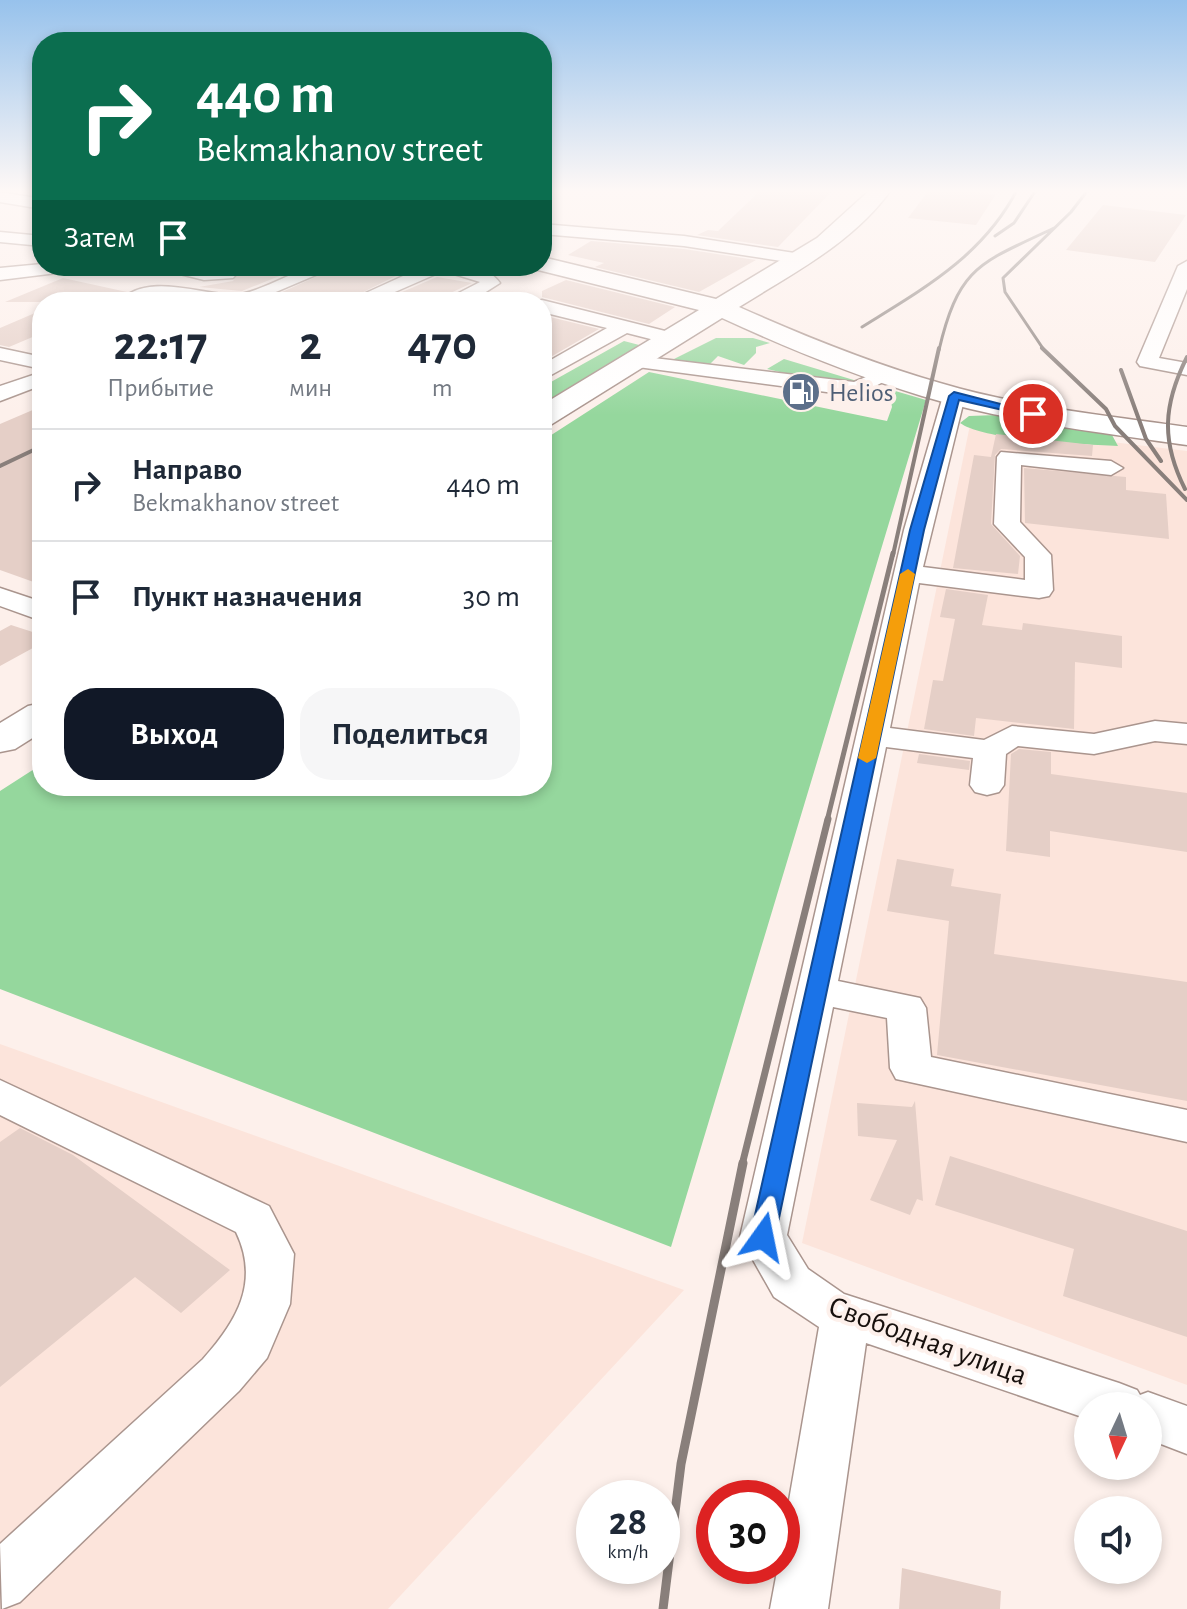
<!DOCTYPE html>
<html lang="ru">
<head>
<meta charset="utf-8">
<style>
	:root { --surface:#fff; --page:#f6f6f7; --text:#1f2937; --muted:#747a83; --line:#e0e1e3; --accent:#111827 }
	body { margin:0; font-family:"Alegreya Sans",sans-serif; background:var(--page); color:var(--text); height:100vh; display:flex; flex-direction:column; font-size:30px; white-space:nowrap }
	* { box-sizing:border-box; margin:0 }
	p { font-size:26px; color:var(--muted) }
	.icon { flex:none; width:44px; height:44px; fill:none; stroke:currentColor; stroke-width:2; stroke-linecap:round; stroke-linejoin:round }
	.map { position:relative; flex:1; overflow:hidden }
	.panel { position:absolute; left:32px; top:292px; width:520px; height:504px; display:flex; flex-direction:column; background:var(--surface); border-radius:32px; box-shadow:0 4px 12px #0003 }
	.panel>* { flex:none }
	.top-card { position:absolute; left:32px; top:32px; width:520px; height:244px; border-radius:32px; box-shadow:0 4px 12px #0003; background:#0b6e4f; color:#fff; overflow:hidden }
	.needle { width:52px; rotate:184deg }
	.tools { position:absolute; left:1074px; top:1392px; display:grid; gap:16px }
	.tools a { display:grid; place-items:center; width:88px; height:88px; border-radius:50%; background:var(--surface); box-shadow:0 4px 12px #0003; font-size:40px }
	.speed { position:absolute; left:576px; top:1480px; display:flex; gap:16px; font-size:40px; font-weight:700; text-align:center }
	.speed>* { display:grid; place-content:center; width:104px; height:104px; border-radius:50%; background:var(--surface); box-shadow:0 4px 12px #0003; line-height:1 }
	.speed small { font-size:20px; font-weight:400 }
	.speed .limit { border:12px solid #d22; background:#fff; color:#111 }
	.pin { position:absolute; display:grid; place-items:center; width:68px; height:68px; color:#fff; margin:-34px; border:4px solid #fff; border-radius:50%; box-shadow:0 2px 8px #0007 }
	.me { position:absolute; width:88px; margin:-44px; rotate:12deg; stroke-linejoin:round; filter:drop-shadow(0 0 6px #0008) }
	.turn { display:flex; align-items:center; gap:28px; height:168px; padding:0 32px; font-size:36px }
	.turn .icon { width:104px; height:104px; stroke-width:2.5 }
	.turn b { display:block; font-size:56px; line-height:68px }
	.then { display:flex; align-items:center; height:76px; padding:0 32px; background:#0003; gap:16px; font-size:30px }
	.eta { display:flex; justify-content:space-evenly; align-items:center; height:136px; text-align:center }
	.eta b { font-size:48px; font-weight:600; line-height:56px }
	.button { display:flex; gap:16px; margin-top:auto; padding:16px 32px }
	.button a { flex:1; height:92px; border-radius:32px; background:var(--accent); color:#fff; font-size:32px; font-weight:600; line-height:92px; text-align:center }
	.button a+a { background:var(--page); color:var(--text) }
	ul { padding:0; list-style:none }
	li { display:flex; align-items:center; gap:24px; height:112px; padding:0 32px; border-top:2px solid var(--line) }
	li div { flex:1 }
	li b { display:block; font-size:30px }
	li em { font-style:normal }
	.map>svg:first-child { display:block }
	.built { fill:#fce4db }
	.green { fill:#95d79d }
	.building { fill:#e5cfc7 }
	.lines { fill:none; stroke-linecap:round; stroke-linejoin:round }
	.minor-casing { stroke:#aa958e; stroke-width:3 }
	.major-casing { stroke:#aa958e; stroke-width:3 }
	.minor { fill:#fff; fill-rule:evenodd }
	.major { fill:#fff; fill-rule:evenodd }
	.rail-far4 { stroke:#897f7b; stroke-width:3 }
	.rail-far3 { stroke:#897f7b; stroke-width:4 }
	.rail-far2 { stroke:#897f7b; stroke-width:5 }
	.rail-far1 { stroke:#897f7b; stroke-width:7 }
	.rail { stroke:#897f7b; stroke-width:9 }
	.route { fill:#1a73e8; stroke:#114b97; stroke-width:2 }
	.slow { fill:#f59e0b }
	.labels { text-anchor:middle; stroke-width:8; stroke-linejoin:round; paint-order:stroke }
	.far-service-label { font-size:26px; fill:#4e5e75; stroke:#fdf0eb; text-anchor:start }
	.street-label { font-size:30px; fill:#17100d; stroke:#fdf0eb }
</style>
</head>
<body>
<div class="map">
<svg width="1187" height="1609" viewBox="0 0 1187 1609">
	<rect width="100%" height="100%" fill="#fdf0eb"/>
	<path class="built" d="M970,425L1187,451V1385L802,1243Z
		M0,1044L684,1290L388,1609H0Z"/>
	<path class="green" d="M716,338H753L770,343L756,347V353L744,365L718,356L706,368L670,361Z
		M624,341L643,346L542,407V387Z
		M784,359L867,384L801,377L767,369Z
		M649,372L887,421L892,407L890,396L873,391L885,388L926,400L671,1247L0,989V791L42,764V786H542V441Z
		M997,415L1112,435L1118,446C1082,444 986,441 960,423L969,416Z"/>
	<path class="building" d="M761,190H833L778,247L697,235L708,230L718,231Z
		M929,190H951L996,194L976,225L908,218Z
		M1103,205L1186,215L1155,262L1066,250Z
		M591,241L684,249L756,260L699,292L595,267L604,263L568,255Z
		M244,266H304L242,291L199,287L233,281Z
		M340,266H388L408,270L343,302H260Z
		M437,277L472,283L431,302H379Z
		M63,278L127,292L116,302H5Z
		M566,280L675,307L649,324L542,297V291Z
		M42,310V333L9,347L0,345V328Z
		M542,315L599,329L542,362Z
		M42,406V585L0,570V424Z
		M996,434L1093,445L1092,456L1001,449L995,455L991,524L1020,556L1018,574L953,568L974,455L991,457Z
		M1024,468L1126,477V490L1166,494L1169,539L1025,523Z
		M946,589L988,595L982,625L1022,630L1023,623L1122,636V668L1075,662L1074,729L976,718L974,736L924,729L933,680L943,681L955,619L940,617Z
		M11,625L42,635V643L0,666V631Z
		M1019,749L1051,752V774L1187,793V852L1050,831V857L1006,851L1011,754Z
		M919,754L970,761L969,770L917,763Z
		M897,859L954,869L951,886L1001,894L994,954L1187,982V1101L937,1055L949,921L887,911Z
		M915,1101L923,1201L917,1199L910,1215L870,1200L897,1140L858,1136L857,1103L912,1107Z
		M20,1128L73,1155L230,1270L181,1313L135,1277L0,1387V1142Z
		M950,1156L1187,1231V1337L1063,1296L1074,1249L935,1205Z
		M902,1568L1001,1591L1000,1609H899Z"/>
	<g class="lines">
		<defs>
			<path id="minor" d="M0,192L42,199V209L0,202Z
				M542,224L684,236L801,254L810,259L801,264L684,246L542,234Z
				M0,232L42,236V246L0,242Z
				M1187,261V289L1159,358L1187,363V375L1140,366L1137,362L1178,266Z
				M42,264L82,266L73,271L0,280V268Z
				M161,266H241L242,268L233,278L204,280L164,270Z
				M312,266H337L252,302L170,298L119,302C147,271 202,295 235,295C254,294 292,273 312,266Z
				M425,266C449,266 485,261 500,283L470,302H449L451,297L480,282L454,274H436L372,302H346Z
				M542,300L681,335L684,339L674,345L627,333L542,380V365L607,328L542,312V302H535Z
				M0,348L42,357V369L0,360Z
				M637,356L854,382L885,369L896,375L857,396L630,366L627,362L630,358Z
				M42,372V385L0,401V386Z
				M954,389L965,396L923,567L1025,580V557L994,524L997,457L1001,452L1111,461L1123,468L1111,475L1021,465L1020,522L1051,555L1053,590L1049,596L1039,598L919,583L890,728L984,740L1012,726L1094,734L1155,721L1187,724V744L1155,741L1094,754L1018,746L1006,754L1004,785L999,792L987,795L975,792L970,785L973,758L886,747L838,981L920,998L926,1008L931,1057L1187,1110V1142L896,1079L890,1068L887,1018L833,1007L787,1235L808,1269L844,1294L1119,1383L1137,1390L1140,1395L1148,1392L1187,1406V1454L1148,1439V1406H1088V1419L866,1343L828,1609H770L778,1566H782V1541L819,1327L774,1297L740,1237L904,530L943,396Z
				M0,588L42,602V621L0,606Z
				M0,1080L269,1206L294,1254L290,1304L267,1358L239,1391L20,1602L2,1609L0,1544L203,1359C237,1321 260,1282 236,1232L0,1115Z"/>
			<path id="major" d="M870,190H891C853,243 793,273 739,307C804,336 871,363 940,383C1020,407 1104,415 1187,427V445C1098,432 1008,422 922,396C853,375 787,348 722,318L552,424L542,427V405L699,310L534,269L532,266H542V257L716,299L817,238Z
				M42,703V732L15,749L0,752V723L28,706Z"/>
		</defs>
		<use href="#minor" class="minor-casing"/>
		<use href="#major" class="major-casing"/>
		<use href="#minor" class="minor"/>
		<use href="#major" class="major"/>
		<path class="rail-far4" d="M995,236L1014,223L1036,190
			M862,327C923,289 983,256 1017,190
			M939,350C959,265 981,263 1054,228
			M1044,350L1005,292L1003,278L1071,212L1088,190"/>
		<path class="rail-far3" d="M1042,348L1106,409L1115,426L1187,500
			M1121,370L1146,439L1161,461
			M0,466L42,446
			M1185,489C1161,441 1163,405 1187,357
			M893,555L939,348"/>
		<path class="rail-far2" d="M827,821L893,553"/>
		<path class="rail-far1" d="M742,1165L828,819"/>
		<path class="rail" d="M663,1609L681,1464L743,1163"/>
	</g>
	<linearGradient id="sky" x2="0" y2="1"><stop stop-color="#97c2ec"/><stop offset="0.46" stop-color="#fef8f6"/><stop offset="1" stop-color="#fef8f6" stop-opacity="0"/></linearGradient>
	<rect width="1187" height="415" fill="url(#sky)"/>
	<path class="route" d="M954,392L1039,414L1033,417L959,400L924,530L775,1237L771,1244L763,1247L754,1244L750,1237L910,530L949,396Z"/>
	<path class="slow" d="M908,569L915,574L876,758L867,763L858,758L900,574Z"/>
	<defs>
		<symbol id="fuel-disc" viewBox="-11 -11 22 22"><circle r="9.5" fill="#5c6f8a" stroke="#fdf0eb"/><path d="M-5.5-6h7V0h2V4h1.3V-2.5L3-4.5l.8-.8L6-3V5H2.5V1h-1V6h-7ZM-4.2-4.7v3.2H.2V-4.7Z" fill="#fff"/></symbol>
	</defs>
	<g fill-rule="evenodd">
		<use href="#fuel-disc" x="779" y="370" width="44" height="44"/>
	</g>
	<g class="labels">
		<g class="far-service-label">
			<text x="829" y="401">Helios</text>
		</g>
		<g class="street-label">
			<text transform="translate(928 1340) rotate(20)" y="10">Свободная улица</text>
		</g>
	</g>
</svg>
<div class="tools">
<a><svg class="needle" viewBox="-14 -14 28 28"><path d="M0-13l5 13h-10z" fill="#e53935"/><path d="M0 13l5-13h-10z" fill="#747a83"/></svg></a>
<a><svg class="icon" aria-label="sound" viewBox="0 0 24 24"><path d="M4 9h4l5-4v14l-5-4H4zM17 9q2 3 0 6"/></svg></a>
</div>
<div class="speed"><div>28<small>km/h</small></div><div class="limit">30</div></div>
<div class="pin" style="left:1033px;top:414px;background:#d93025"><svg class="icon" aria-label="arrive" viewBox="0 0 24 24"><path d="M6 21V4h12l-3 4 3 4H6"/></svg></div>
<svg class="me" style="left:763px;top:1237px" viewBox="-20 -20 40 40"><path d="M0-17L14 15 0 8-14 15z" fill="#1a73e8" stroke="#fff" stroke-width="4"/></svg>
<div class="top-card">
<div class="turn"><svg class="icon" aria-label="right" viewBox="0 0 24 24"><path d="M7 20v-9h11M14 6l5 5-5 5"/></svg><div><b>440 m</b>Bekmakhanov street</div></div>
<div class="then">Затем<svg class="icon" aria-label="arrive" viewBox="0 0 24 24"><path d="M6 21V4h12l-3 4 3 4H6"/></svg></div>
</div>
<section class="panel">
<div class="eta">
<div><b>22:17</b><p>Прибытие</p></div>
<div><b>2</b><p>мин</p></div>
<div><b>470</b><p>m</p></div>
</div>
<ul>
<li><svg class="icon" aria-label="right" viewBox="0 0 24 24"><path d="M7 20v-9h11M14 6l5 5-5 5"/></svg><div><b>Направо</b><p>Bekmakhanov street</p></div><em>440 m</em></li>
<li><svg class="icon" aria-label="arrive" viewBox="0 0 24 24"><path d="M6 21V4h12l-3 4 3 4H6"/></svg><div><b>Пункт назначения</b></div><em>30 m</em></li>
</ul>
<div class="button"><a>Выход</a><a>Поделиться</a></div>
</section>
</div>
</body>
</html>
